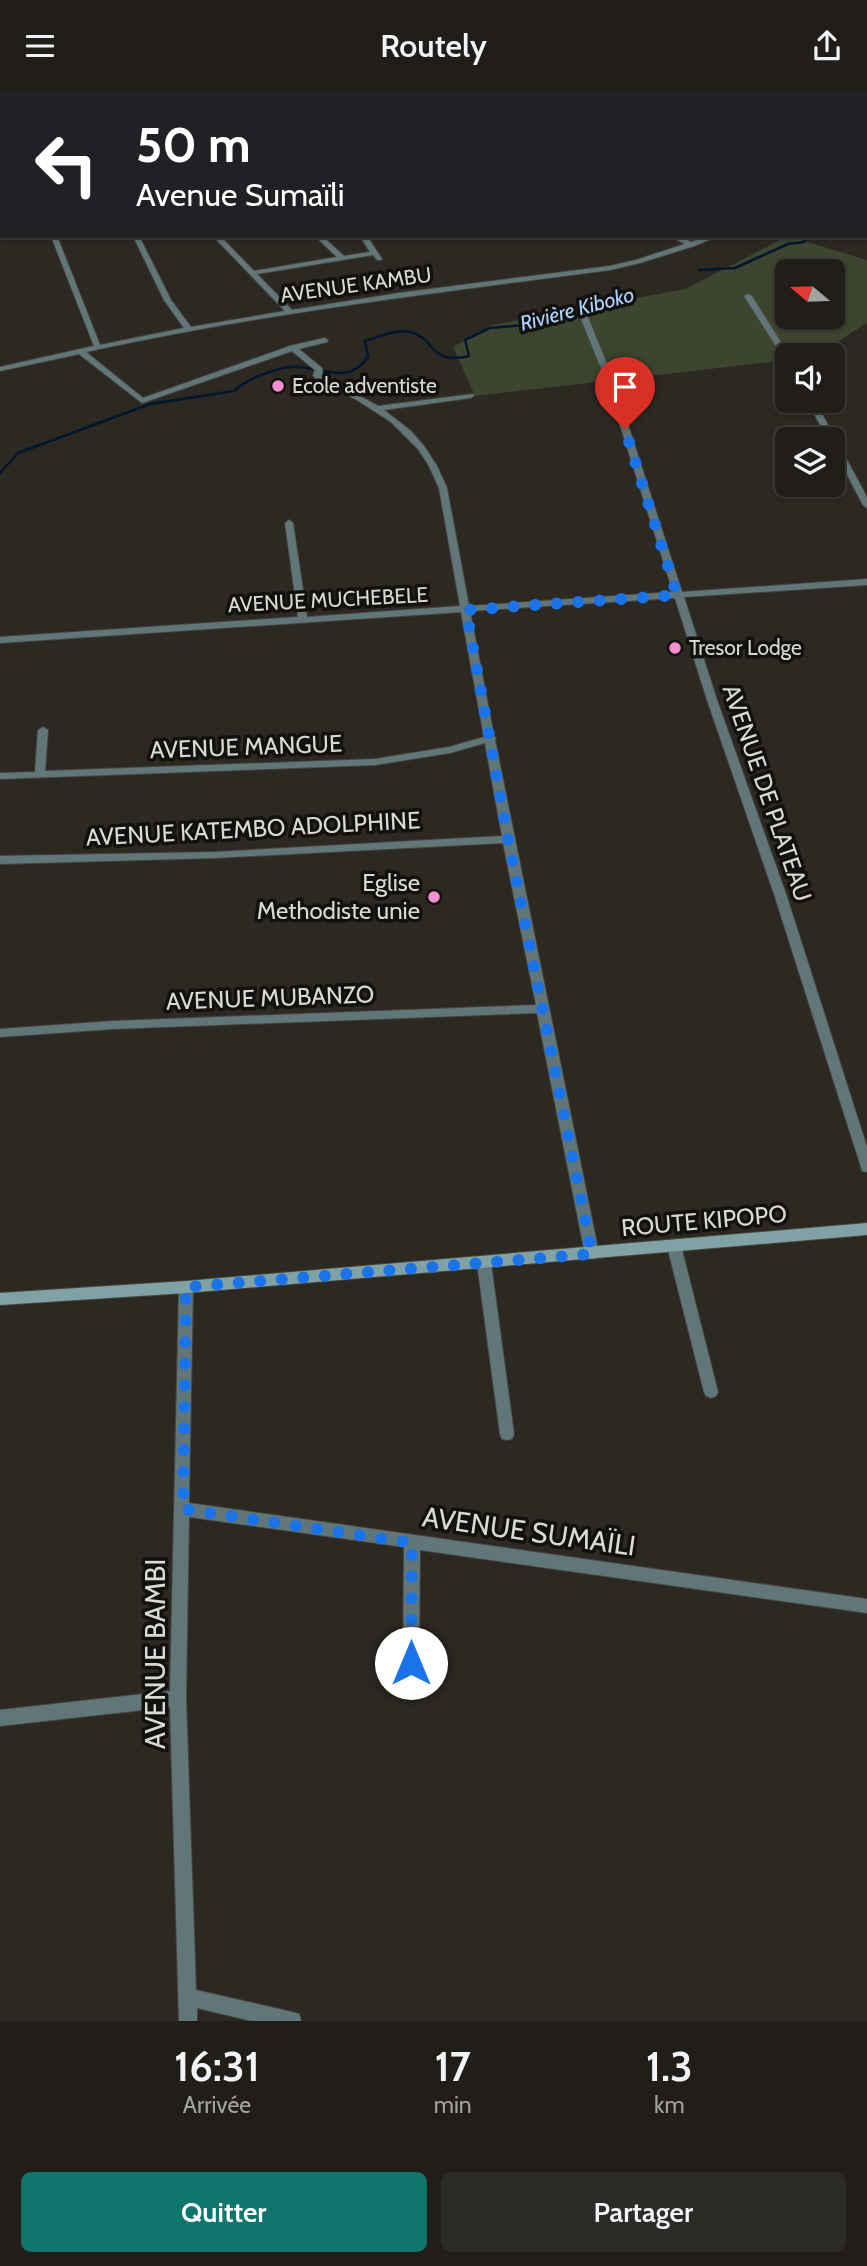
<!DOCTYPE html>
<html lang="fr">
<head>
<meta charset="utf-8">
<style>
	:root { --surface:#211e1a; --page:#2d2b27; --text:#f1f3f6; --muted:#a2a2a2; --line:#3e3c39; --accent:#0f766e }
	body { margin:0; font-family:Cabin,sans-serif; background:var(--page); color:var(--text); height:100vh; display:flex; flex-direction:column; font-size:26px; white-space:nowrap }
	* { box-sizing:border-box; margin:0 }
	p { font-size:23px; color:var(--muted) }
	.icon { flex:none; width:38px; height:38px; fill:none; stroke:currentColor; stroke-width:2; stroke-linecap:round; stroke-linejoin:round }
	.map { position:relative; height:1930px; overflow:hidden }
	.details { display:flex; flex-direction:column; background:var(--surface); flex:1 }
	.details>* { flex:none }
	.banner { position:absolute; left:0px; top:0px; width:868px; height:147px; box-shadow:0 2px 5px #0004,0 0 0 2px var(--line); background:#202124; color:#fff; overflow:hidden }
	.needle { width:46px; rotate:289deg }
	.buttons { position:absolute; left:775px; top:168px; display:grid; gap:14px }
	.buttons a { display:grid; place-items:center; width:70px; height:70px; border-radius:10px; background:var(--surface); box-shadow:0 2px 5px #0004,0 0 0 2px var(--line); font-size:35px }
	.pin { position:absolute; display:grid; place-items:center; width:60px; height:60px; color:#fff; margin:-72px -30px; border-radius:50% 50% 50% 0; rotate:-45deg; box-shadow:0 0 7px #0007 }
	.pin .icon { rotate:45deg }
	.me { position:absolute; width:77px; margin:-38px; rotate:0deg; stroke-linejoin:round; filter:drop-shadow(0 0 5px #0008) }
	.turn { display:flex; align-items:center; gap:24px; height:147px; padding:0 21px; font-size:32px }
	.turn .icon { width:91px; height:91px; stroke-width:2.5 }
	.turn b { display:block; font-size:49px; line-height:60px }
	.eta { display:flex; justify-content:space-evenly; align-items:center; height:119px; text-align:center }
	.eta b { font-size:42px; font-weight:600; line-height:49px }
	.button { display:flex; gap:14px; margin-top:auto; padding:14px 21px }
	.button a { flex:1; height:80px; border-radius:10px; background:var(--accent); color:#fff; font-size:28px; font-weight:600; line-height:80px; text-align:center }
	.button a+a { background:var(--page); color:var(--text) }
	header { display:flex; justify-content:space-between; align-items:center; height:91px; padding:0 21px; background:var(--surface); font-size:32px; font-weight:600 }
	.map>svg:first-child { display:block }
	.green { fill:#3d452f; fill-rule:evenodd }
	.lines { fill:none; stroke-linecap:round; stroke-linejoin:round }
	.stream { stroke:#01172f; stroke-width:2.5 }
	.river { fill:#01172f; fill-rule:evenodd }
	.street-casing { stroke:#48443e; stroke-width:2 }
	.secondary-casing { stroke:#48443e; stroke-width:2 }
	.street { fill:#617678; fill-rule:evenodd }
	.secondary { fill:#80a2a5; fill-rule:evenodd }
	.route { stroke:#1a73e8; stroke-width:12; stroke-dasharray:0 21.6 }
	.poi-dot { fill:#f591d2; stroke:#13110f; stroke-width:2.5 }
	.labels { text-anchor:middle; stroke-width:7; stroke-linejoin:round; paint-order:stroke }
	.far-street-label { font-size:21px; fill:#dad8d4; stroke:#13110f }
	.far-water-label { font-size:21px; font-style:italic; fill:#aed4fb; stroke:#13110f }
	.far-poi-label { font-size:21px; fill:#dad8d4; stroke:#13110f; text-anchor:start }
	.street-label { font-size:24px; fill:#dad8d4; stroke:#13110f }
	.poi-label { font-size:24px; fill:#dad8d4; stroke:#13110f; text-anchor:end }
	.near-street-label { font-size:28px; fill:#dad8d4; stroke:#13110f }
</style>
</head>
<body>
<header><svg class="icon" aria-label="menu" viewBox="0 0 24 24"><path d="M4 6h16M4 12h16M4 18h16"/></svg>Routely<svg class="icon" aria-label="share" viewBox="0 0 24 24"><path d="M12 15V3M7 8l5-5 5 5M5 13v7h14v-7"/></svg></header>
<div class="map">
<svg width="867" height="1930" viewBox="0 0 867 1930">
	<rect width="100%" height="100%" fill="#2c2822"/>
	<path class="green" d="M788,145L867,169V232L817,264H788L787,269L475,305L453,256L492,234L685,198ZM788,180H833V226H788Z"/>
	<g class="lines">
		<path class="stream" d="M699,179L735,177L788,153L804,151L809,145
			M0,382L18,362L150,313L234,300C247,288 273,278 290,276C317,273 347,297 368,266L365,250C378,246 396,238 410,241C435,246 429,275 469,265L465,249L490,237L536,233"/>
		<path class="river" d="M544,0H556L557,2H545Z
			M0,21L2,22V29H0Z"/>
		<defs>
			<path id="street" d="M236,0H242L234,2Z
				M808,0H814L806,2Z
				M867,66V71H866V66Z
				M866,89H867V93H866Z
				M0,138H2V142H0Z
				M51,145H57L100,254L184,237L164,209L133,145H139L171,209L191,236L285,220L213,145H220L254,180L337,166L315,145H322L344,165L370,161L360,145H367L382,168L381,169H377L373,164L257,183L292,219L399,202L610,175L636,169L685,153L670,145H679L691,151L709,145H719L694,155L640,172L610,179C435,202 258,223 86,261L143,307L290,255L324,247L328,249L327,251L299,258L322,277L323,285L378,315L473,303L474,305L470,307L384,319L411,340L424,355L437,375L447,397L469,515L673,501L606,290L579,223L586,221L614,290L682,501L867,488V494L684,506L717,609L786,803L867,1056V1081L862,1080L861,1076L774,803L707,609L675,507L470,520L494,645L496,647L495,649L599,1163L597,1167L592,1168L587,1167L585,1163L537,922L113,938L0,946V938L113,930L536,914L503,752L215,767L0,773V765L215,761L502,745L485,652L450,662L375,674L0,688V682L35,681L38,639L43,636L48,639L45,680L375,668L449,656L484,646L461,521L0,552V546L298,526L285,432L289,429L293,432L307,526L460,515L439,397L429,375L418,358L391,331L357,309L317,289L313,284L315,279L292,260L142,312L79,263L0,280V276L94,255Z
				M748,203L752,205L789,264H788V270L784,268L744,205Z
				M807,310H815L867,406V417L863,414L833,357V348H828Z
				M674,1150L679,1151L681,1155L718,1301L716,1305L711,1307L706,1305L704,1301L667,1155L669,1151Z
				M484,1167L489,1168L491,1172L514,1343L512,1348L507,1349L502,1348L500,1343L477,1172L479,1168Z
				M186,1190L191,1192L193,1196L189,1412L867,1508V1522L420,1459L419,1572L417,1578L411,1580L405,1578L403,1572L404,1456L189,1426L186,1607L196,1899L292,1921L299,1923L301,1930H252L197,1917V1930H179L170,1616L0,1635V1619L170,1600L179,1196L181,1192Z"/>
			<path id="secondary" d="M867,1132V1144L186,1202L0,1214V1202L186,1190Z"/>
		</defs>
		<use href="#street" class="street-casing"/>
		<use href="#secondary" class="secondary-casing"/>
		<use href="#street" class="street"/>
		<use href="#secondary" class="secondary"/>
	</g>
	<g class="lines">
		<path class="route" d="M411,1572L412,1452L183,1418L186,1196L592,1163L508,748L466,519L677,504L625,338"/>
	</g>
	<g class="poi-dot">
		<circle cx="278" cy="295" r="7"/>
		<circle cx="675" cy="557" r="7"/>
		<circle cx="434" cy="806" r="7"/>
	</g>
	<g class="labels">
		<g class="far-street-label">
			<text transform="translate(356 194) rotate(-8)" y="7">AVENUE KAMBU</text>
			<text transform="translate(328 509) rotate(-3)" y="7">AVENUE MUCHEBELE</text>
		</g>
		<g class="far-water-label">
			<text transform="translate(577 218) rotate(-15)" y="7">Rivière Kiboko</text>
		</g>
		<g class="far-poi-label">
			<text x="292" y="302">Ecole adventiste</text>
			<text x="689" y="564">Tresor Lodge</text>
		</g>
		<g class="street-label">
			<text transform="translate(246 656) rotate(-2)" y="8">AVENUE MANGUE</text>
			<text transform="translate(767 702) rotate(71)" y="8">AVENUE DE PLATEAU</text>
			<text transform="translate(253 738) rotate(-3)" y="8">AVENUE KATEMBO ADOLPHINE</text>
			<text transform="translate(270 907) rotate(-2)" y="8">AVENUE MUBANZO</text>
			<text transform="translate(704 1130) rotate(-5)" y="8">ROUTE KIPOPO</text>
		</g>
		<g class="poi-label">
			<text x="420" y="800">Eglise<tspan x="420" dy="28">Methodiste unie</tspan></text>
		</g>
		<g class="near-street-label">
			<text transform="translate(529 1440) rotate(8)" y="10">AVENUE SUMAÏLI</text>
			<text transform="translate(155 1563) rotate(-90)" y="10">AVENUE BAMBI</text>
		</g>
	</g>
</svg>
<div class="buttons">
<a><svg class="needle" viewBox="-14 -14 28 28"><path d="M0-13l5 13h-10z" fill="#e53935"/><path d="M0 13l5-13h-10z" fill="#a2a2a2"/></svg></a>
<a><svg class="icon" aria-label="sound" viewBox="0 0 24 24"><path d="M4 9h4l5-4v14l-5-4H4zM17 9q2 3 0 6"/></svg></a>
<a><svg class="icon" aria-label="layers" viewBox="0 0 24 24"><path d="M12 4l9 5-9 5-9-5zM3 14l9 5 9-5"/></svg></a>
</div>
<div class="pin" style="left:625px;top:338px;background:#d93025"><svg class="icon" aria-label="arrive" viewBox="0 0 24 24"><path d="M6 21V4h12l-3 4 3 4H6"/></svg></div>
<svg class="me" style="left:411px;top:1572px" viewBox="-20 -20 40 40"><circle r="19" fill="#fff"/><path d="M0-13L10 11 0 6-10 11z" fill="#1a73e8"/></svg>
<div class="banner">
<div class="turn"><svg class="icon" aria-label="left" viewBox="0 0 24 24"><path d="M17 20v-9H6M10 6l-5 5 5 5"/></svg><div><b>50 m</b>Avenue Sumaïli</div></div>
</div>
</div>
<section class="details">
<div class="eta">
<div><b>16:31</b><p>Arrivée</p></div>
<div><b>17</b><p>min</p></div>
<div><b>1.3</b><p>km</p></div>
</div>
<div class="button"><a>Quitter</a><a>Partager</a></div>
</section>
</body>
</html>
